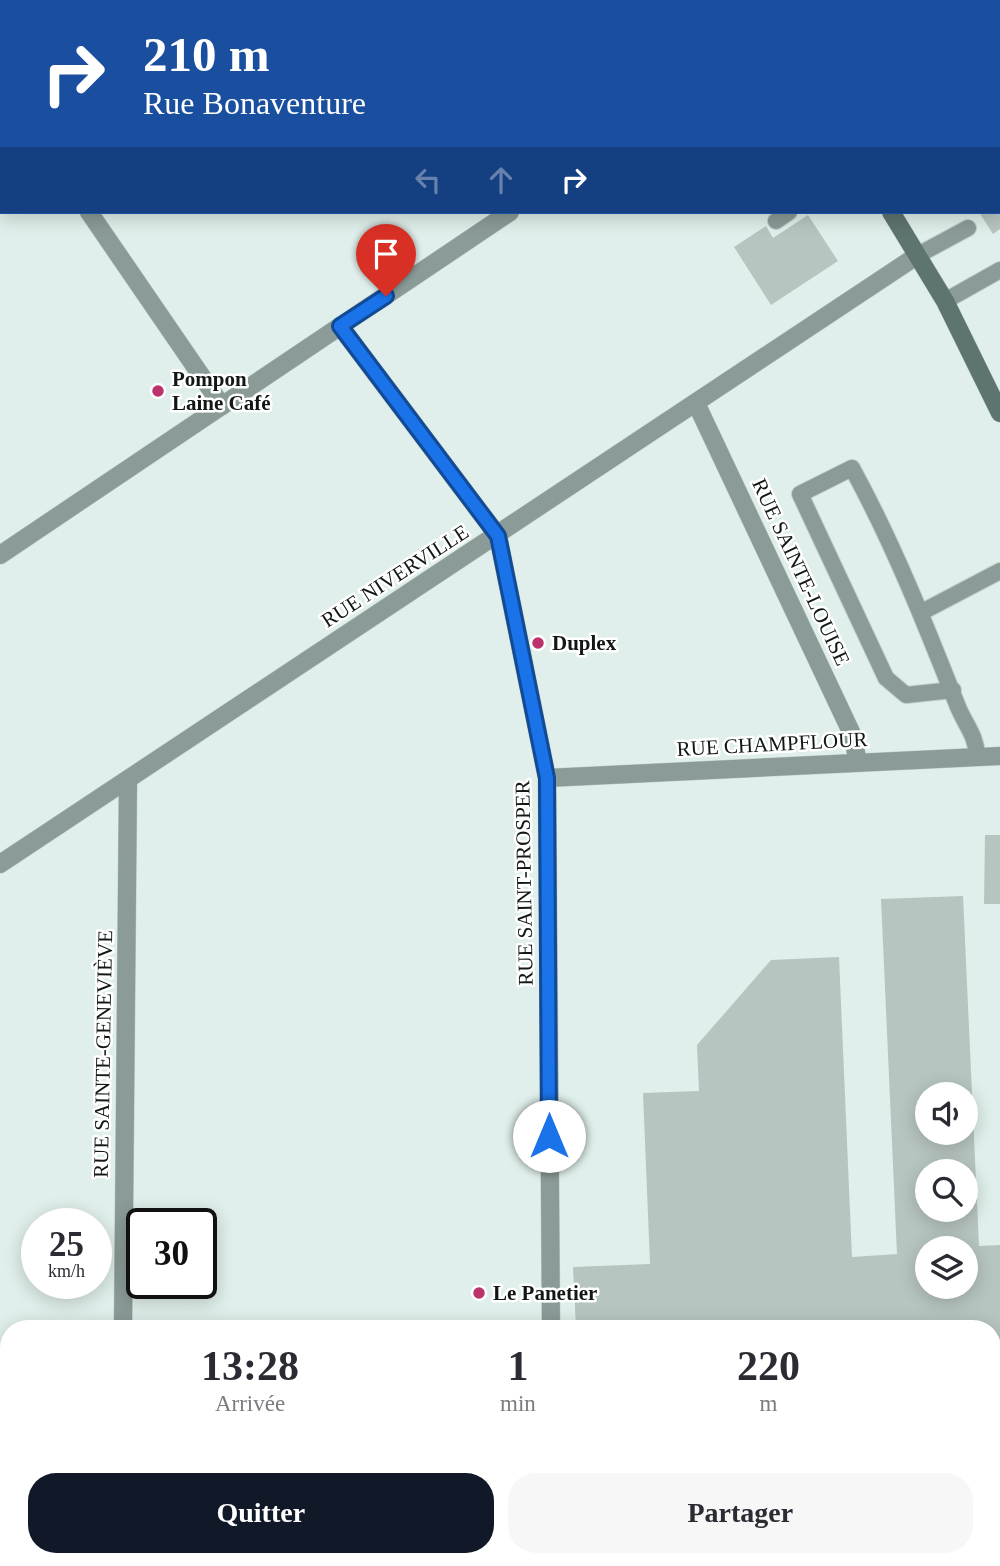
<!DOCTYPE html>
<html lang="fr">
<head>
<meta charset="utf-8">
<style>
	:root { --surface:#fff; --page:#f7f7f7; --text:#2b2b33; --muted:#7c7c81; --accent:#111827 }
	body { margin:0; font-family:Georgia,serif; background:var(--page); color:var(--text); height:100vh; display:flex; flex-direction:column; font-size:26px; white-space:nowrap }
	* { box-sizing:border-box; margin:0 }
	p { font-size:23px; color:var(--muted) }
	.icon { flex:none; width:38px; height:38px; fill:none; stroke:currentColor; stroke-width:2; stroke-linecap:round; stroke-linejoin:round }
	.map { position:relative; flex:1; overflow:hidden }
	.side { position:absolute; left:0px; top:1320px; width:1001px; height:247px; display:flex; flex-direction:column; background:var(--surface); border-radius:28px 28px 0 0; box-shadow:0 4px 18px #0003 }
	.side>* { flex:none }
	.banner { position:absolute; left:0px; top:0px; width:1001px; height:214px; box-shadow:0 4px 18px #0003; background:#1a4fa0; color:#fff; overflow:hidden }
	.controls { position:absolute; left:915px; top:1082px; display:grid; gap:14px }
	.controls a { display:grid; place-items:center; width:63px; height:63px; border-radius:50%; background:var(--surface); box-shadow:0 4px 18px #0003; font-size:35px }
	.speed { position:absolute; left:21px; top:1208px; display:flex; gap:14px; font-size:35px; font-weight:700; text-align:center }
	.speed>* { display:grid; place-content:center; width:91px; height:91px; border-radius:50%; background:var(--surface); box-shadow:0 4px 18px #0003; line-height:1 }
	.speed small { font-size:18px; font-weight:400 }
	.speed .limit { border:4px solid #111; border-radius:10px; background:#fff; color:#111 }
	.pin { position:absolute; display:grid; place-items:center; width:60px; height:60px; color:#fff; margin:-72px -30px; border-radius:50% 50% 50% 0; rotate:-45deg; box-shadow:0 0 7px #0007 }
	.pin .icon { rotate:45deg }
	.me { position:absolute; width:77px; margin:-38px; rotate:0deg; stroke-linejoin:round; filter:drop-shadow(0 0 5px #0008) }
	.turn { display:flex; align-items:center; gap:24px; height:147px; padding:0 28px; font-size:32px }
	.turn .icon { width:91px; height:91px; stroke-width:2.5 }
	.turn b { display:block; font-size:49px; line-height:60px }
	.lanes { display:flex; align-items:center; height:66px; padding:0 28px; background:#0003; justify-content:center; gap:35px; direction:ltr }
	.lanes .off { opacity:.35 }
	.eta { display:flex; justify-content:space-evenly; align-items:center; height:119px; text-align:center }
	.eta b { font-size:42px; font-weight:700; line-height:49px }
	.cta { display:flex; gap:14px; margin-top:auto; padding:14px 28px }
	.cta a { flex:1; height:80px; border-radius:28px; background:var(--accent); color:#fff; font-size:28px; font-weight:700; line-height:80px; text-align:center }
	.cta a+a { background:var(--page); color:var(--text) }
	.map>svg:first-child { display:block }
	.building { fill:#b7c5c1; fill-rule:evenodd }
	.lines { fill:none; stroke-linecap:round; stroke-linejoin:round }
	.service-casing { stroke:#bfccc9; stroke-width:18 }
	.minor-casing { stroke:#bfccc9; stroke-width:19 }
	.tertiary-casing { stroke:#bfccc9; stroke-width:19 }
	.secondary-casing { stroke:#bfccc9; stroke-width:19 }
	.service { stroke:#8b9b97; stroke-width:16 }
	.minor { stroke:#8b9b97; stroke-width:18 }
	.tertiary { stroke:#8b9b97; stroke-width:18 }
	.secondary { stroke:#5e746f; stroke-width:18 }
	.rail-casing { stroke:#2d3432; stroke-width:8 }
	.rail { stroke:#fff; stroke-width:5; stroke-dasharray:16; stroke-linecap:butt }
	.route-casing { stroke:#114b97; stroke-width:18 }
	.route { stroke:#1a73e8; stroke-width:12 }
	.poi-dot { fill:#bc326d; stroke:#fff; stroke-width:2.5 }
	.labels { text-anchor:middle; stroke-width:5; stroke-linejoin:round; paint-order:stroke }
	.poi-label { font-size:21px; font-weight:bold; fill:#111715; stroke:#fff; text-anchor:start }
	.street-label { font-size:21px; fill:#111715; stroke:#fff }
</style>
</head>
<body>
<div class="map">
<svg width="1000" height="1566" viewBox="0 0 1000 1566">
	<rect width="100%" height="100%" fill="#e0efeb"/>
	<path class="building" d="M979,212H1000V229L993,234Z
		M808,215L838,261L771,305L734,247L766,226L773,238Z
		M985,835H1000V904H984Z
		M963,896L979,1246L1000,1245V1346H992V1328H576L573,1267L650,1264L643,1093L699,1091L697,1045L771,960L839,957L852,1257L897,1254L881,899ZM928,1094H966V1132H928ZM928,1171H966V1209H928ZM928,1248H966V1286H928Z
		M375,1558H532L533,1566H375Z"/>
	<g class="lines">
		<defs>
			<path id="service" d="M651,0L652,2
				M776,221L789,212
				M918,255L968,228
				M945,301L1000,270
				M922,612L1000,571
				M953,690L906,695L886,678L800,494L852,468C894,545 926,626 958,707C966,726 976,735 977,756"/>
			<path id="minor" d="M0,82L2,85
				M89,212L222,406
				M340,326L498,536L547,778L551,1328
				M696,403L852,734L858,762
				M547,778L1000,756
				M0,864L918,255
				M123,1328L128,781
				M992,1382H1000
				M0,1422L9,1421
				M127,1558L128,1566
				M552,1558V1566"/>
			<path id="tertiary" d="M829,2L831,0
				M0,555L510,212"/>
			<path id="secondary" d="M739,0L741,2
				M891,212L945,301L1000,413"/>
		</defs>
		<use href="#service" class="service-casing"/>
		<use href="#minor" class="minor-casing"/>
		<use href="#tertiary" class="tertiary-casing"/>
		<use href="#secondary" class="secondary-casing"/>
		<use href="#service" class="service"/>
		<use href="#minor" class="minor"/>
		<use href="#tertiary" class="tertiary"/>
		<use href="#secondary" class="secondary"/>
		<defs>
			<path id="rail" d="M927,0L929,2
				M999,51H1000"/>
		</defs>
		<use href="#rail" class="rail-casing"/>
		<use href="#rail" class="rail"/>
	</g>
	<g class="lines">
		<defs>
			<path id="route" d="M386,296L340,326L498,536L547,778L549,1136"/>
		</defs>
		<use href="#route" class="route-casing"/>
		<use href="#route" class="route"/>
	</g>
	<g class="poi-dot">
		<circle cx="158" cy="391" r="7"/>
		<circle cx="538" cy="643" r="7"/>
		<circle cx="479" cy="1293" r="7"/>
	</g>
	<g class="labels">
		<g class="poi-label">
			<text x="172" y="386">Pompon<tspan x="172" dy="24">Laine Café</tspan></text>
			<text x="552" y="650">Duplex</text>
			<text x="493" y="1300">Le Panetier</text>
		</g>
		<g class="street-label">
			<text transform="translate(801 572) rotate(65)" y="7">RUE SAINTE-LOUISE</text>
			<text transform="translate(395 576) rotate(-33)" y="7">RUE NIVERVILLE</text>
			<text transform="translate(772 744) rotate(-3)" y="7">RUE CHAMPFLOUR</text>
			<text transform="translate(524 883) rotate(-91)" y="7">RUE SAINT-PROSPER</text>
			<text transform="translate(103 1054) rotate(-89)" y="7">RUE SAINTE-GENEVIÈVE</text>
		</g>
	</g>
</svg>
<div class="controls">
<a><svg class="icon" aria-label="sound" viewBox="0 0 24 24"><path d="M4 9h4l5-4v14l-5-4H4zM17 9q2 3 0 6"/></svg></a>
<a><svg class="icon" aria-label="search" viewBox="0 0 24 24"><circle cx="10" cy="10" r="6"/><path d="M15 15l6 6"/></svg></a>
<a><svg class="icon" aria-label="layers" viewBox="0 0 24 24"><path d="M12 4l9 5-9 5-9-5zM3 14l9 5 9-5"/></svg></a>
</div>
<div class="speed"><div>25<small>km/h</small></div><div class="limit">30</div></div>
<div class="pin" style="left:386px;top:296px;background:#d93025"><svg class="icon" aria-label="arrive" viewBox="0 0 24 24"><path d="M6 21V4h12l-3 4 3 4H6"/></svg></div>
<svg class="me" style="left:549px;top:1136px" viewBox="-20 -20 40 40"><circle r="19" fill="#fff"/><path d="M0-13L10 11 0 6-10 11z" fill="#1a73e8"/></svg>
<div class="banner">
<div class="turn"><svg class="icon" aria-label="right" viewBox="0 0 24 24"><path d="M7 20v-9h11M14 6l5 5-5 5"/></svg><div><b>210 m</b>Rue Bonaventure</div></div>
<div class="lanes"><svg class="icon off" aria-label="left" viewBox="0 0 24 24"><path d="M17 20v-9H6M10 6l-5 5 5 5"/></svg><svg class="icon off" aria-label="ahead" viewBox="0 0 24 24"><path d="M12 20V5M6 11l6-6 6 6"/></svg><svg class="icon" aria-label="right" viewBox="0 0 24 24"><path d="M7 20v-9h11M14 6l5 5-5 5"/></svg></div>
</div>
<section class="side">
<div class="eta">
<div><b>13:28</b><p>Arrivée</p></div>
<div><b>1</b><p>min</p></div>
<div><b>220</b><p>m</p></div>
</div>
<div class="cta"><a>Quitter</a><a>Partager</a></div>
</section>
</div>
</body>
</html>
